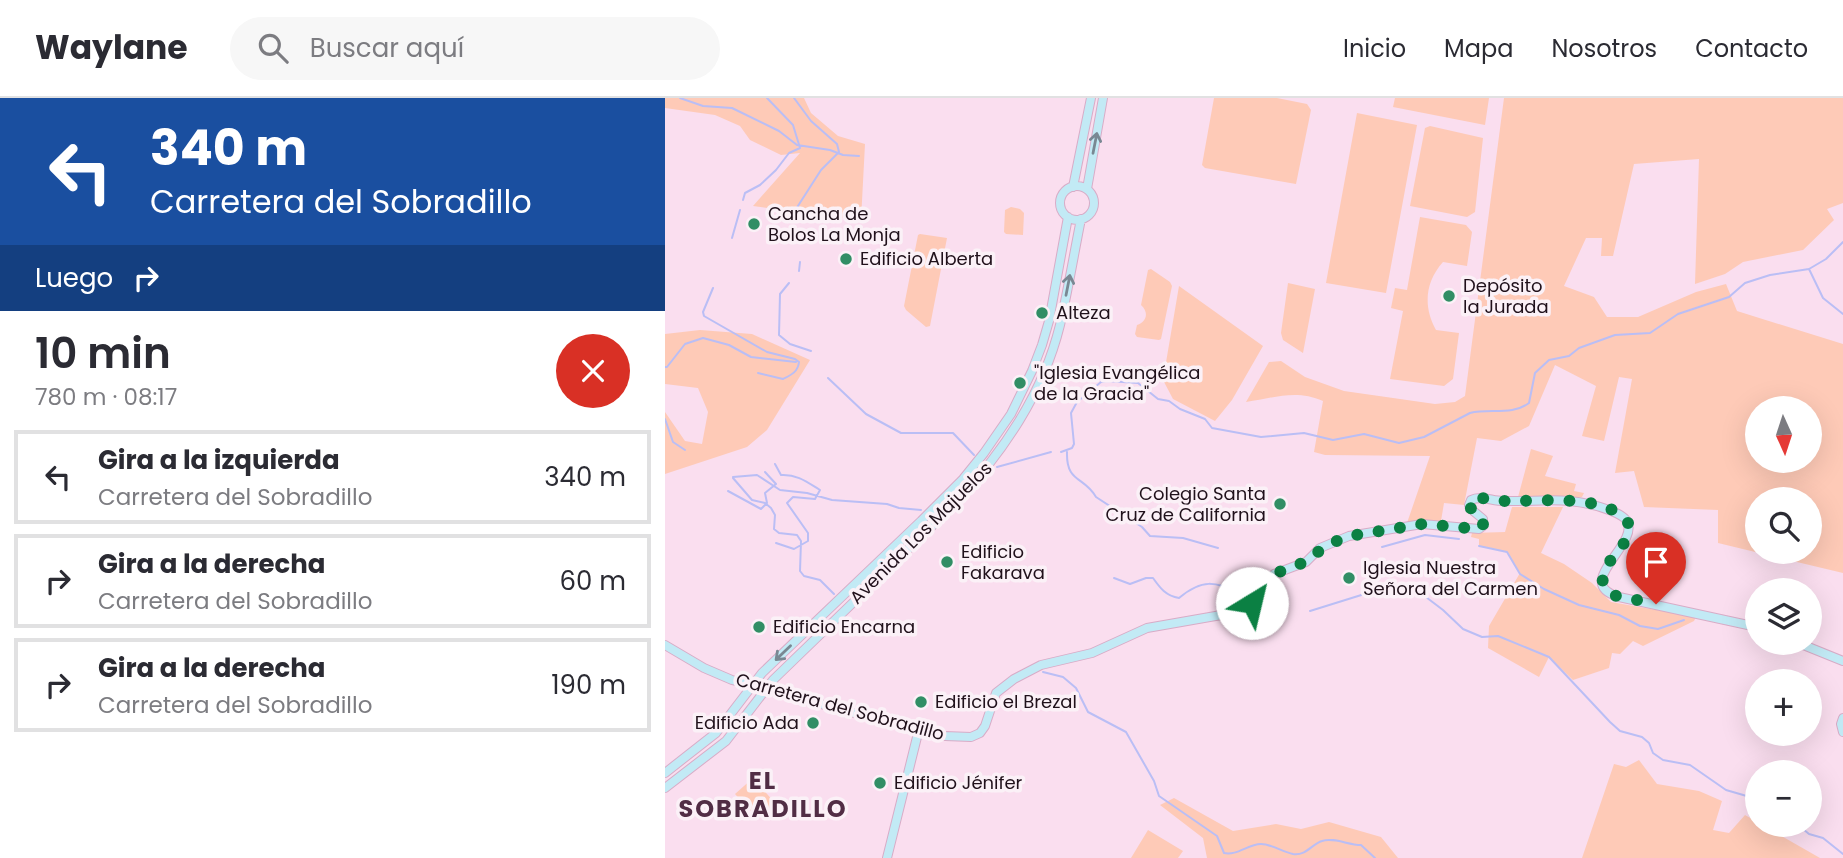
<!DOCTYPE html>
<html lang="es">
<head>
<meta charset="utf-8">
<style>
	:root { --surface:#fff; --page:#f7f7f7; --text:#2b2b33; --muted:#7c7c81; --line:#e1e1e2 }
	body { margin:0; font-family:Poppins,sans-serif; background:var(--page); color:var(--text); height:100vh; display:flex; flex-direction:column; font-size:26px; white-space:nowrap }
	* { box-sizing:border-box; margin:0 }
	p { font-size:23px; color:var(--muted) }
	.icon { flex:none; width:38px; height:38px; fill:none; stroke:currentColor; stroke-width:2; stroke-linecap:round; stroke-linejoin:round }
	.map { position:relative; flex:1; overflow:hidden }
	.sheet { display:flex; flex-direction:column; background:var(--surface); width:665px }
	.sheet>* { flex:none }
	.hud { background:#1a4fa0; color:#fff; overflow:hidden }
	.needle { width:46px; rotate:177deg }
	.controls { position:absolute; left:1080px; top:298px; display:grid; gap:14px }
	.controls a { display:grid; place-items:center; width:77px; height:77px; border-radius:50%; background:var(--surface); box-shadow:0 7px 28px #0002; font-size:35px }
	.pin { position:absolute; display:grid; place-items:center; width:60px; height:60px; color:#fff; margin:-72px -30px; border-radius:50% 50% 50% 0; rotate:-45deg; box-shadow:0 0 7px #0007 }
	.pin .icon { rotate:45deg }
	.me { position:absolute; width:77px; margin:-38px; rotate:36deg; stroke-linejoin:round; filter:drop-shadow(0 0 5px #0008) }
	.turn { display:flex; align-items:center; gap:24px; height:147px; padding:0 35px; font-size:32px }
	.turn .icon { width:91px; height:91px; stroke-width:2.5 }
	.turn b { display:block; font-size:49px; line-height:60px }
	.then { display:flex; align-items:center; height:66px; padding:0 35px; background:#0003; gap:14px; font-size:26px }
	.round { display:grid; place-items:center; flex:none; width:74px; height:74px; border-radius:37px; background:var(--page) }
	.head { display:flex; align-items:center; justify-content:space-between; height:119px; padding:0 35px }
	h1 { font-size:42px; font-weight:600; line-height:52px }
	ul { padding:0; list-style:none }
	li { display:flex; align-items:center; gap:21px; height:94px; margin:0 14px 10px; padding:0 21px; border:4px solid var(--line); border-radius:0px }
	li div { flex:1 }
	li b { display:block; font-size:26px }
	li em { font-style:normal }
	header { display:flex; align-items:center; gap:42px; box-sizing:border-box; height:98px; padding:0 35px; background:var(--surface); border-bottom:2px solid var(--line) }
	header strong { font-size:33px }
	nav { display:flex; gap:38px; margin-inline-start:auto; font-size:24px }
	.search { width:490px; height:63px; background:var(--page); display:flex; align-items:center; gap:18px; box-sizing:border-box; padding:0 24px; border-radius:38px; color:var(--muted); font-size:26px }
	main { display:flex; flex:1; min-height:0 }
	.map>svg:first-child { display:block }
	.green { fill:#fecab7; fill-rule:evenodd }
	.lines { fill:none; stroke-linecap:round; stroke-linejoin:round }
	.stream { stroke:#babef5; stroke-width:2 }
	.secondary-casing { stroke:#d8acc7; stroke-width:10 }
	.secondary { stroke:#c2eaf5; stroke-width:8 }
	.oneway { stroke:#798893 }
	.route { stroke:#0b8043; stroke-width:12; stroke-dasharray:0 21.6 }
	.poi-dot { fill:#318e65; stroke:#fbf1f7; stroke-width:2.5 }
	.labels { text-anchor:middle; stroke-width:7; stroke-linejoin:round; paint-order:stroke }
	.poi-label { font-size:18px; fill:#20111b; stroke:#fbf1f7; text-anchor:start }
	.street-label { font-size:18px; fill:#20111b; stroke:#fbf1f7 }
	.district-label { font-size:24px; font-weight:bold; letter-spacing:2px; fill:#512d45; stroke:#fbf1f7 }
</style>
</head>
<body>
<header>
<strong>Waylane</strong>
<div class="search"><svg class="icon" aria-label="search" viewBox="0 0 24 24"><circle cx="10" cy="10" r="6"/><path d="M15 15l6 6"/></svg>Buscar aquí</div>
<nav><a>Inicio</a><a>Mapa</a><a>Nosotros</a><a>Contacto</a></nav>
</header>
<main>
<section class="sheet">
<div class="hud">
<div class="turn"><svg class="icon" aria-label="left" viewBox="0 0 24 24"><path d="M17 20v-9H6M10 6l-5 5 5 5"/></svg><div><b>340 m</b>Carretera del Sobradillo</div></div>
<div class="then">Luego<svg class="icon" aria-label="right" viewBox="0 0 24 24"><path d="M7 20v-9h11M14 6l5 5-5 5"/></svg></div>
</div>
<div class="head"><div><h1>10 min</h1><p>780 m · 08:17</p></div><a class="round" style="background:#d93025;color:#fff"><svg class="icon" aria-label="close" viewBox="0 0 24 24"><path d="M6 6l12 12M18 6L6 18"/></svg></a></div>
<ul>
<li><svg class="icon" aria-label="left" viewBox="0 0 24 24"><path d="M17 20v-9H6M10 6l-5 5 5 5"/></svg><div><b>Gira a la izquierda</b><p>Carretera del Sobradillo</p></div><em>340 m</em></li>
<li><svg class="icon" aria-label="right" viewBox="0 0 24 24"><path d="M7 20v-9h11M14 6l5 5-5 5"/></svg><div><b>Gira a la derecha</b><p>Carretera del Sobradillo</p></div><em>60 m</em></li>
<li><svg class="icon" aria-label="right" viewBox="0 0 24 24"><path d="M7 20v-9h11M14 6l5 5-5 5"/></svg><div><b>Gira a la derecha</b><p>Carretera del Sobradillo</p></div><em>190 m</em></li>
</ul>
</section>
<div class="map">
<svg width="1178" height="760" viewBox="0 0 1178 760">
	<rect width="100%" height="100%" fill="#fadeef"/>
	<path class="green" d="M0,0H139L146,15L173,38L200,46L196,122L88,108L135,55L116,57L85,42L75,28L50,17L0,10Z
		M549,0H612L642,6L646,12L631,86L540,70L537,67Z
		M730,0H824L820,27L728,9Z
		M839,0H1178V105L1162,111L1169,122L1138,152L1078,164L1060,176L1030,186L1034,61L969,66L948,158H936L937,140H921L899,188L929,199L942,219H973L1031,194L1061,186L1072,213L1178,246V475L1053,445V412L979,409L969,373L950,375L967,281L954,279L939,343L917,338L931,288L890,267L864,328L836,343L812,340L799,407L779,405L776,423L742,425L765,358L660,357L649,354L658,303C631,291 609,300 581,304L604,264L616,263L640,279L679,293L770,306L790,304L800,298ZM1092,310H1144V362H1092ZM1092,401H1144V453H1092Z
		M692,15L752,27L721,195L661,185Z
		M765,28L818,40L810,114L802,119L745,108L760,30Z
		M346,109L355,111L359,115L358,137L341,136L339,134L340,112Z
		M755,119L801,127L807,134L802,168L778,164C760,184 758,209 771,232L794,235L788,281L779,288L725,281L738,213L726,210L730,190L742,192Z
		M255,136L282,140L265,228L261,229L241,212L239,208L253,137Z
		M486,171L505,184L507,188L496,241L494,242L472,239L470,236L472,227C482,224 484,214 476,207L483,172Z
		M623,185L650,191L638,255L618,242L616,235Z
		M514,188L598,248L567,302L550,323L508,301L498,282Z
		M35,232L87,236L145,262L102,332L82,349L0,376V314L20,343L37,346L43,314L33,290L0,286V236Z
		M866,351L888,358L880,378L911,386L909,393L919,395L917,399H853Z
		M847,409H898L876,455L899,466L927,485L946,504L1031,519L1029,523L978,548L968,543L955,556L947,555L944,570L908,582L884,559L874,579L823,550L824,528L855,475L842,454L814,448V441L806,439L807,435L840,434Z
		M974,662L992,686L1034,693L1057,703L1048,732L1064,735L1080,717L1155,760H917L949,666L961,669Z
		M88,680L110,705L93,721L70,696Z
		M509,700L568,733L611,726L636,731L664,724L716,739L733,760H542L538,740L495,707Z
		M483,732L518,753L513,760H466Z"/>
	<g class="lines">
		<path class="stream" d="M15,0L38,8L67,10L114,33L132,47L165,52L178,57L194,58
			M129,0L146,23L172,46L174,54L156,72L131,111
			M78,102L80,95L95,87L111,72L124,55L135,50L128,27L102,0
			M67,140L75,112
			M1144,171L1158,200L1178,216
			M134,173L135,164
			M124,185L115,196L114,237L125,246L146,253
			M48,190L38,214L39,218L102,254L130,261L134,264C133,274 126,277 118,281L93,275
			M0,269H2L20,246L38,240L64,247L86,259L131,264
			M163,280L201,316L236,335H288L309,357
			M0,321L8,344L20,352
			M396,354L407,350L409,346L406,315L412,304L436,284L442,283L473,285L493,301L504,303L515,311L540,321L547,330L596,339L639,335L668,342L699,336L734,345L759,339L805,315C825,310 847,318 864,305L870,275L884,262L904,258L914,250L950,237L985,235L1013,216L1064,199L1080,185L1105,177L1144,171L1161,161L1178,144
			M402,354C401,385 419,378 431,399L477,429L485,438L518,440L553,450
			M110,366L116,377C132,376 142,384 155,392L150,401L128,399L122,405L143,435V443L129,451L111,445
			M332,369L386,354
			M68,379L92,377L115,392L142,395L167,402L222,406L234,410L256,412
			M68,380L87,402L100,405L106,410L110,417L109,431L114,435L132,437L136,443L135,473L139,478L155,482L169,496
			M63,393L96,411L102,405L100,395L111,386L100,374
			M814,448L842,454L855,476L879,491L914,507L954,517L975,528L993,531L1019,522
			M717,449L760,437L794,441
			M449,480L465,486L481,480H488C495,490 501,498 514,500C538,480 549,484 576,495
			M645,513L722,489H738L753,493L778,512L798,531L817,539L833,538L884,559L945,624L955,633L977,639L984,645L988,655L998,662L1025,667L1061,692L1092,701
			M378,574L398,579L411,590L423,614L461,634L489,683L494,698L552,738L559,755C572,758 583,746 596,746C606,746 618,754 628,756C641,758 647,746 657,743C669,739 683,747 696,747L710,760
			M1132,726L1144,736L1158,740L1178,756"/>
		<defs>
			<path id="secondary" d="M395 105a17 17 0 1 1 34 0a17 17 0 1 1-34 0Z
				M408,89L426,0
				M422,91L438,0
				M564,515L595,496L609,476L641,464L655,450L684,438L757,426L814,431L818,428V421L807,412L804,407L806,402C816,397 827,403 838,403C878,404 904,397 944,412C951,415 958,417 962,423C975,447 906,485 954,499L1092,529
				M1131,544L1178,563
				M0,547L39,570L67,582L237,628L280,638L306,639L315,635L320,628L331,595L349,581L376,567L427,555L482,530L579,513L602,515L608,506L606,481
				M1178,620L1176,626L1178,634
				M0,675L51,635L97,575L256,423L298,381L319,355L346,316L367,273L377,247L384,223L403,119
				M0,690L61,643L108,582L290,406C338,354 378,296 395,227C403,192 409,156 416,121
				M222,760L254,631"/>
		</defs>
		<use href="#secondary" class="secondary-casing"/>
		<use href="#secondary" class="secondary"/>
	</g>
	<defs><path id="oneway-shaft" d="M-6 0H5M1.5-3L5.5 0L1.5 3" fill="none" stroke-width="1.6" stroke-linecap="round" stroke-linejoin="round" transform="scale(1.75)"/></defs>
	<g class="oneway">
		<use href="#oneway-shaft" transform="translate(430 45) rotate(-79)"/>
		<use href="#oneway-shaft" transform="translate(403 187) rotate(-79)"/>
		<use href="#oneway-shaft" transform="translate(118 555) rotate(136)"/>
	</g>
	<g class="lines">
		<path class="route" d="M587,505L609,476L640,464L662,447L684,438L757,426L814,431L818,428V421L807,412L804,407L806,402C816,397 827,403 838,403C871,404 942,394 963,425C968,451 934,461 938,486L947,497L991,506"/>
	</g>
	<g class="poi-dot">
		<circle cx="89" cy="126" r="7"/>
		<circle cx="181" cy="161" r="7"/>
		<circle cx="784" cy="198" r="7"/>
		<circle cx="377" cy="215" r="7"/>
		<circle cx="355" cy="285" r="7"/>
		<circle cx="615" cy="406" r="7"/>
		<circle cx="282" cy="464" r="7"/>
		<circle cx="684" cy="480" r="7"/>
		<circle cx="94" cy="529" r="7"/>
		<circle cx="256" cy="604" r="7"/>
		<circle cx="148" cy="625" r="7"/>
		<circle cx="215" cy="685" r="7"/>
	</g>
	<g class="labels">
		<g class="poi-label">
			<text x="103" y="122">Cancha de<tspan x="103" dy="21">Bolos La Monja</tspan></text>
			<text x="195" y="167">Edificio Alberta</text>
			<text x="798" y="194">Depósito<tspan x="798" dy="21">la Jurada</tspan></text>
			<text x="391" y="221">Alteza</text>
			<text x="369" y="281">"Iglesia Evangélica<tspan x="369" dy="21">de la Gracia"</tspan></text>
			<text x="601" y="402" text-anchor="end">Colegio Santa<tspan x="601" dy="21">Cruz de California</tspan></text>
			<text x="296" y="460">Edificio<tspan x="296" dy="21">Fakarava</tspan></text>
			<text x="698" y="476">Iglesia Nuestra<tspan x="698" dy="21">Señora del Carmen</tspan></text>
			<text x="108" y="535">Edificio Encarna</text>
			<text x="270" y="610">Edificio el Brezal</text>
			<text x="134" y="631" text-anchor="end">Edificio Ada</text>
			<text x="229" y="691">Edificio Jénifer</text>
		</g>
		<g class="street-label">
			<text transform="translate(256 435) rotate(-45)" y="6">Avenida Los Majuelos</text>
			<text transform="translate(175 609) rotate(15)" y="6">Carretera del Sobradillo</text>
		</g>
		<g class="district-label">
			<text x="98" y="691">EL<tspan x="98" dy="28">SOBRADILLO</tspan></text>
		</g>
	</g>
</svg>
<div class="controls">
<a><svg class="needle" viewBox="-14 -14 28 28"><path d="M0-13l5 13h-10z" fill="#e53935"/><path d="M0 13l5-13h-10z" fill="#7c7c81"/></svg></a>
<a><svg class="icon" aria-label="search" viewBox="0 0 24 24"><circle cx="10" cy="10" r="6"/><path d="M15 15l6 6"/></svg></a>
<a><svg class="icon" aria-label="layers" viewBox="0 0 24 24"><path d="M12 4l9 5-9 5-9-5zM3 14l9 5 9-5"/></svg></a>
<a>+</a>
<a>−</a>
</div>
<div class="pin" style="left:991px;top:506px;background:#d93025"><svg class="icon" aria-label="arrive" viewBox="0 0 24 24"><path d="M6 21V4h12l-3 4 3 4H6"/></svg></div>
<svg class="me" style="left:587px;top:505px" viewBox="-20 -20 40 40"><circle r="19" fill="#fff"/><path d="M0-13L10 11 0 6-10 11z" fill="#0b8043"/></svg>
</div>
</main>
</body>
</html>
